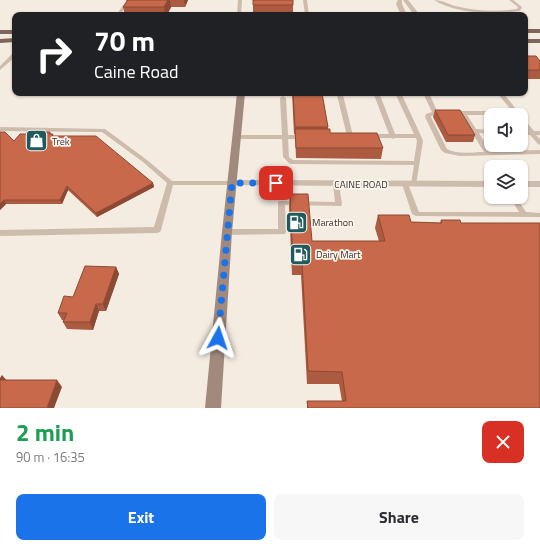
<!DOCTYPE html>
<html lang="en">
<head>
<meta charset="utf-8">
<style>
	:root { --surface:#fff; --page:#f7f7f7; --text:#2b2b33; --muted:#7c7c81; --accent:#1a73e8 }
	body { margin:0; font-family:"Titillium Web",sans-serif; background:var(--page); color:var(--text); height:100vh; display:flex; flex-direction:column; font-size:15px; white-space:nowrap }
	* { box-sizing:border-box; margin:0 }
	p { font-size:13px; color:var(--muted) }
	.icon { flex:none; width:22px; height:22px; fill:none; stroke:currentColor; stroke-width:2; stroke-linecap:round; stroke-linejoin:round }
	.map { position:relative; height:408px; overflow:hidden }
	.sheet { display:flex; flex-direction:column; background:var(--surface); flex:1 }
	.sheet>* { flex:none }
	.hud { position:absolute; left:12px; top:12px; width:516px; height:84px; border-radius:8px; box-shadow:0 1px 3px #0004; background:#202124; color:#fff; overflow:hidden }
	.tools { position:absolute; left:484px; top:108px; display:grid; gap:8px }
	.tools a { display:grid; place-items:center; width:44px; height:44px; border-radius:8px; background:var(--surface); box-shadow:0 1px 3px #0004; font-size:20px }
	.pin { position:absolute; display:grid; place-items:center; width:34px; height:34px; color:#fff; margin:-17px; border-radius:8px; box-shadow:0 2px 6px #0006 }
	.me { position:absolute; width:44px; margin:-22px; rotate:5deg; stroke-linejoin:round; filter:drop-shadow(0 0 3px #0008) }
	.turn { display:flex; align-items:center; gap:14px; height:84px; padding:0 16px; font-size:18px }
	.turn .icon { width:52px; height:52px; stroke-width:2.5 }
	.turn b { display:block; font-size:28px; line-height:34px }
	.round { display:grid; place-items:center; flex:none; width:42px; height:42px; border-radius:8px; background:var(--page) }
	.summary { display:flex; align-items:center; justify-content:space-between; height:68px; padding:0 16px }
	h1 { font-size:24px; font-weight:700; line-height:30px; color:#1e9e55 }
	.button { display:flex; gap:8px; margin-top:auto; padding:8px 16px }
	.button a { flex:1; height:46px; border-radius:8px; background:var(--accent); color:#fff; font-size:16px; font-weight:700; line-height:46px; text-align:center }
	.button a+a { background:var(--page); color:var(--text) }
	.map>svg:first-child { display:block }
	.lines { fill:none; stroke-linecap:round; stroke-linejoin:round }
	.service { fill:#cdbbac; fill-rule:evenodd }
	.minor { fill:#cdbbac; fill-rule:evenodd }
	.secondary { fill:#a18a7d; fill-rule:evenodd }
	.primary { fill:#7d675c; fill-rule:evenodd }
	.wall { fill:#ac5a40 }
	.shaded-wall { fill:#8c4a34 }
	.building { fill:#c8694b; stroke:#8c4a34 }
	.route { stroke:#1a73e8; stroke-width:7; stroke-dasharray:0 12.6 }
	.labels { text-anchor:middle; stroke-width:3.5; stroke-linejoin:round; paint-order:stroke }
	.poi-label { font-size:10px; fill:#3b302b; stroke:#fbf5ee; text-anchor:start }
	.street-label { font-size:10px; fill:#3b302b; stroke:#fbf5ee }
</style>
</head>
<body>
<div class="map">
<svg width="540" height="408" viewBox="0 0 540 408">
	<rect width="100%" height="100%" fill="#f4ebe1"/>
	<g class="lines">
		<path class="service" d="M127,0H131L120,15H116Z
			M238,0H242L241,15H237Z
			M303,0H307L309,15H305Z
			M434,0C441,0 448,4 455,6C475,11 497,12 517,9L518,7L509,0H513L522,7L520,11C497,15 455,14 434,0Z
			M13,53H15V57L0,70V66Z
			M340,93L343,95L353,136L352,137H348L347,136L337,95Z
			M377,93L380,95L395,134H414L395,93H401L421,136L423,141L416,185H412L411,184L414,165L291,164L289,163L283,157L282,139H236L233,137L236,135H282L280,98L283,96L286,98L288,135H303L306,137L303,139H288L289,157L293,160L414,161L417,141L416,138H395L393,139L391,138H370L367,136L370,134H389L374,95Z
			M423,93H429L437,111L442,113L441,114L431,116V117L447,149C457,155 473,152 484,152L461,115H453L450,113L453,111H512L497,93H503L521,115H467L476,129L491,130V134L479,133L490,151L540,150V154L460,156L445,153L441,150L425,117L426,114L432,112Z
			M521,117L523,118L534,131H540V135H536L540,139V145L538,144L530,135H521V131H528L521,123Z
			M0,127L105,129L147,160L172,181H232L235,183L232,185H173L161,230L160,232L157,233L0,236V230L154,227L167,183L143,162L102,132L0,131Z
			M336,182L339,184L342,204L341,206L285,205L286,232L285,234L227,235L224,234L223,232L224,230L227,229H278V203L279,201L335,202L333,184Z
			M405,182L408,184L419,212H519L510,197H516L526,212L540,213V217L416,216L412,214L402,184Z"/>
		<path class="minor" d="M398,0H402V4L407,15H401L396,4Z
			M403,0H408L420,15H414Z
			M232,180L491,181V187L229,185L227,183L229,181Z
			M521,181H540V187H521Z"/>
		<path class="secondary" d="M237,93H245L232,232L221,408H205L222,232Z"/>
		<path class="primary" d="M525,29H540V33H525Z
			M0,30H15V34H0Z
			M15,38V42L0,43V39Z
			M525,39H540V43H525Z"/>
	</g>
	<path class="wall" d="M126,0H188L185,7H171L167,15H125L123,7L127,2Z
		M253,5H293V15H253Z
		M525,56L540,61V79H525Z
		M292,93H322L328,127V129L330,133L383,148L381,159L296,158L295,134H294Z
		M435,110L475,135L473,142H446L433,117Z
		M50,132L51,134L54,136L153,183L154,187L97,217L68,190L62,204H6L0,210L14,141L26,134Z
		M290,194L312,241H379L375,228L378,215L411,222L440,223L441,220L540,408H307V401H342L339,384H307L301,275H292L289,207Z
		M116,267L119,274L106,311H99L93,330L67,329L63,322V320H62L58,313L73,297Z"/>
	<path class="shaded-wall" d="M168,0H170L171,7L167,15H165L164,7Z
		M184,0H188L185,7Z
		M153,183L154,187L97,217L96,213Z
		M67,186L68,190L62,204L60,200Z
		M4,200L6,204L0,210V204Z
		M116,267L119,274L106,311L103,304Z
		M96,304L99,311L93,330L90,322Z
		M2,375L8,382L0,381V378Z
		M57,380L62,387L54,408H47Z"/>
	<path class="building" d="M128,0H168L164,7H123Z
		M253,0H293V5H253Z
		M525,56H536L540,61V70H525Z
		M293,93H322L328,127H295Z
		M435,110H460L475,135H448Z
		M295,129H330V133H377L383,148H296Z
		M0,132H5L14,141L20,134H26L27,132H50L49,134H53L52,136H96L153,183L96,213L67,186L60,200H4L0,204Z
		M290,194H308L312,241H385L378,215H409L411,222L442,223L441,220H460L461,223H540V408H308L307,401H346L342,372L308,371L302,262L293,261Z
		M85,266L116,267L103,304H96L90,322H63L67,313H58L64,296L73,297Z
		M0,380H57L47,408H0Z"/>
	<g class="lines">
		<path class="route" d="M218,338L232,183H276"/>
	</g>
	<defs>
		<symbol id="shop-square" viewBox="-11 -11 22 22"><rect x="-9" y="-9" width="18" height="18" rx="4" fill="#1f5a5e" stroke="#fbf5ee"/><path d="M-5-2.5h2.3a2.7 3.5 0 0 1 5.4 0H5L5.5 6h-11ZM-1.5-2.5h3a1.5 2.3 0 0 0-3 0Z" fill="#fff"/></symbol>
		<symbol id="fuel-square" viewBox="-11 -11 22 22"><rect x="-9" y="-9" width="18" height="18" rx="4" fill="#1f5a5e" stroke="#fbf5ee"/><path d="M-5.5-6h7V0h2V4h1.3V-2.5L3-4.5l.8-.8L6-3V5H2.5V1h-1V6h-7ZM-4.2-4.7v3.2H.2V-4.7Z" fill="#fff"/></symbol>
	</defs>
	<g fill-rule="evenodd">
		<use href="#shop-square" x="24" y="128" width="25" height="25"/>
		<use href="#fuel-square" x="284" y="210" width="25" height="25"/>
		<use href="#fuel-square" x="288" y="242" width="25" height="25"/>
	</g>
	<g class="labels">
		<g class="poi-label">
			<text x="52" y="145">Trek</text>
			<text x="312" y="226">Marathon</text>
			<text x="316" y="258">Dairy Mart</text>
		</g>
		<g class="street-label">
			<text x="361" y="188">CAINE ROAD</text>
		</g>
	</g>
</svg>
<div class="tools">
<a><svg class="icon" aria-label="sound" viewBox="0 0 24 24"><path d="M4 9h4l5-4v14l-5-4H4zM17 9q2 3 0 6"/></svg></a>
<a><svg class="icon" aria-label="layers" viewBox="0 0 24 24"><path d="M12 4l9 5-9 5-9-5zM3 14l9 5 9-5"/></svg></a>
</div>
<div class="pin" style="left:276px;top:183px;background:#d93025"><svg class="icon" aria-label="arrive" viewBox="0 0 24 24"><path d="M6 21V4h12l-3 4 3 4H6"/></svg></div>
<svg class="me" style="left:218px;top:338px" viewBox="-20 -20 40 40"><path d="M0-17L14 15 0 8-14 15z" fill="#1a73e8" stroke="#fff" stroke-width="4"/></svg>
<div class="hud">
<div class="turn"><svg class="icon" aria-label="right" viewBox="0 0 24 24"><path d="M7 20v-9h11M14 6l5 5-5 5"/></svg><div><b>70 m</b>Caine Road</div></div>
</div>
</div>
<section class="sheet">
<div class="summary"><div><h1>2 min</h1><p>90 m · 16:35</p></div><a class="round" style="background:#d93025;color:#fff"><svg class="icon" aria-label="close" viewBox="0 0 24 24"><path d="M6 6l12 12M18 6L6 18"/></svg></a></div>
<div class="button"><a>Exit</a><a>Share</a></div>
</section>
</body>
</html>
